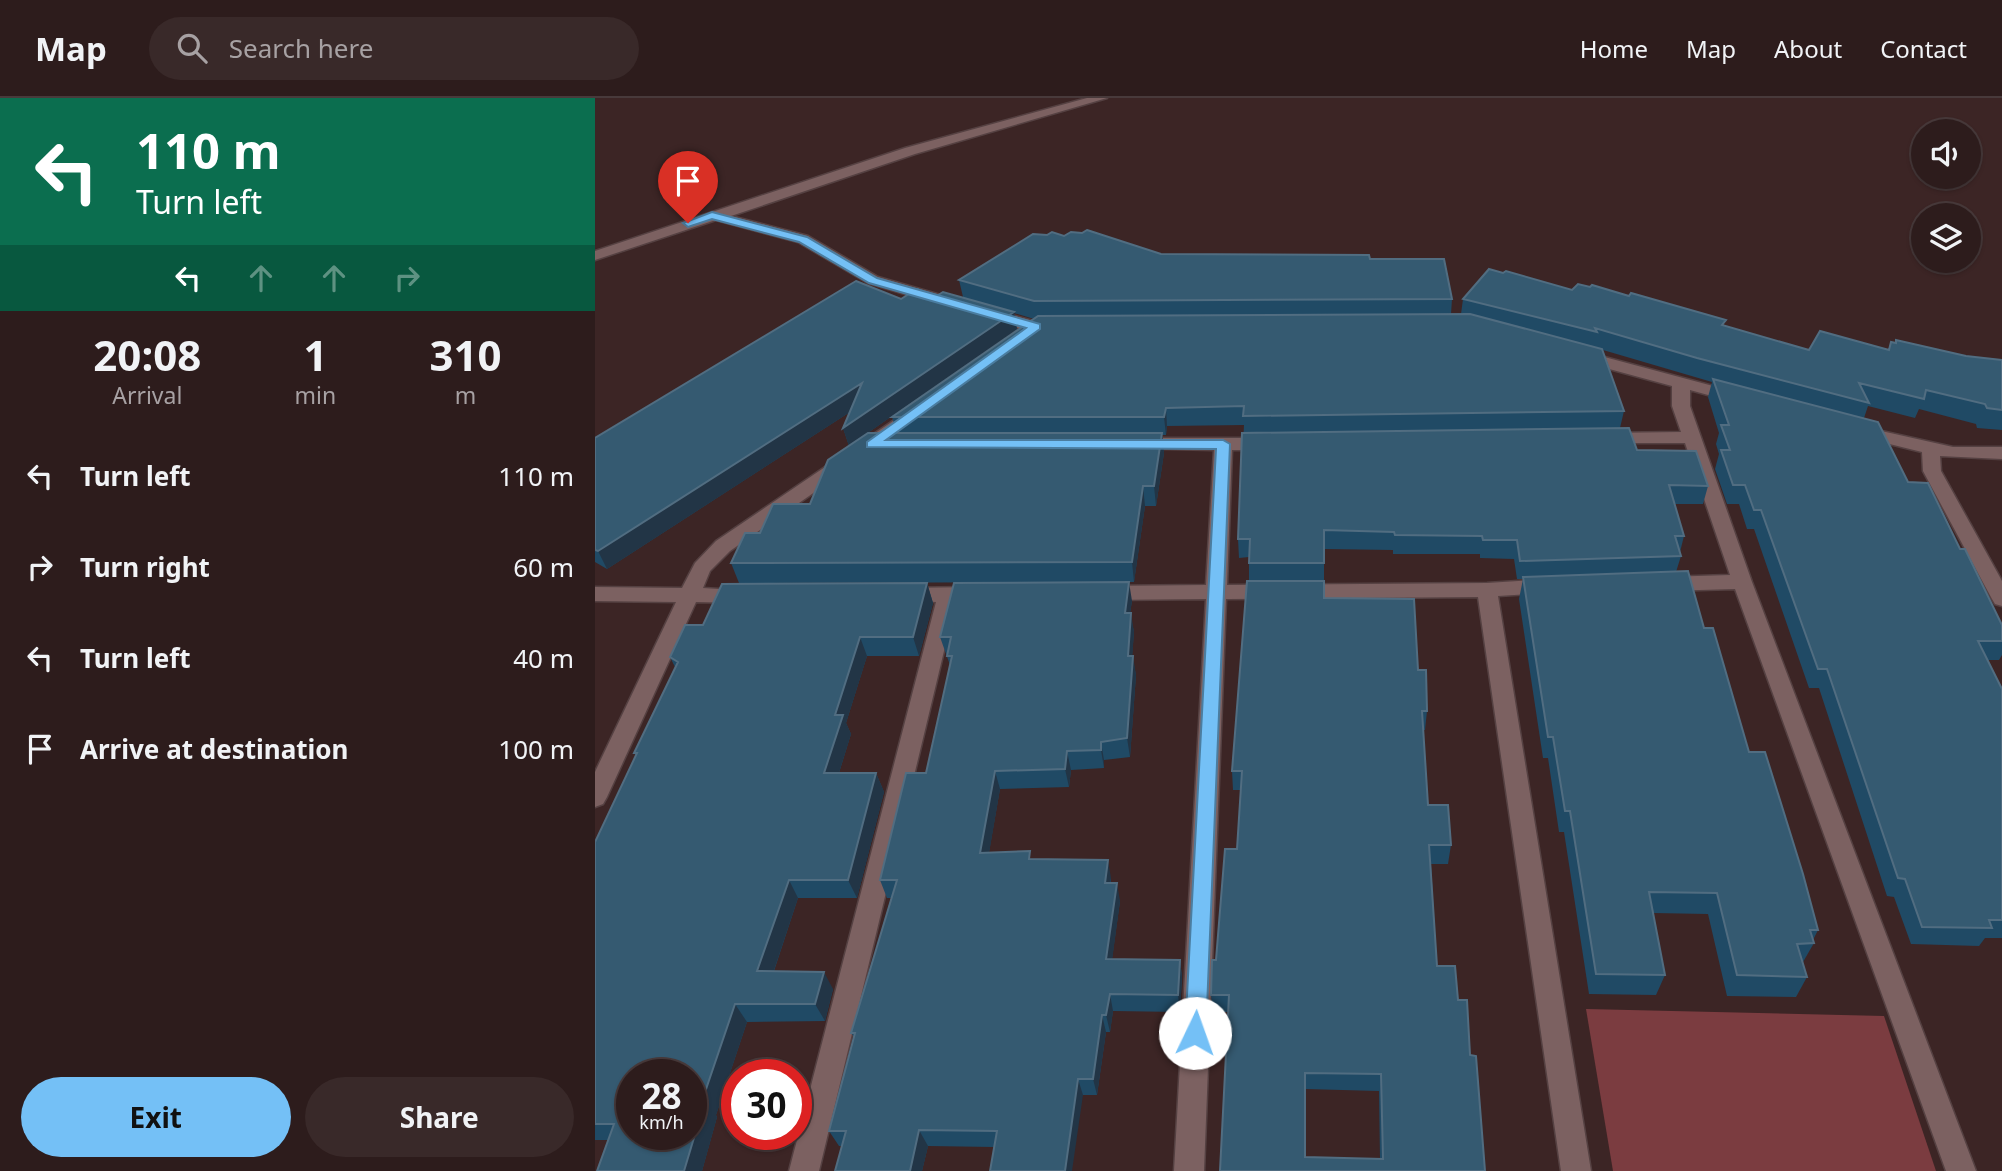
<!DOCTYPE html>
<html lang="en">
<head>
<meta charset="utf-8">
<style>
	:root { --surface:#2d1c1c; --page:#392929; --text:#f1f3f6; --muted:#a7a1a3; --line:#483a3b; --accent:#74c0f6 }
	body { margin:0; font-family:"Noto Sans",sans-serif; background:var(--page); color:var(--text); height:100vh; display:flex; flex-direction:column; font-size:26px; white-space:nowrap }
	* { box-sizing:border-box; margin:0 }
	p { font-size:23px; color:var(--muted) }
	.icon { flex:none; width:38px; height:38px; fill:none; stroke:currentColor; stroke-width:2; stroke-linecap:round; stroke-linejoin:round }
	.map { position:relative; flex:1; overflow:hidden }
	.panel { display:flex; flex-direction:column; background:var(--surface); width:595px }
	.panel>* { flex:none }
	.guide { background:#0b6e4f; color:#fff; overflow:hidden }
	.fabs { position:absolute; left:1316px; top:21px; display:grid; gap:14px }
	.fabs a { display:grid; place-items:center; width:70px; height:70px; border-radius:50%; background:var(--surface); box-shadow:0 2px 5px #0004,0 0 0 2px var(--line); font-size:35px }
	.speed { position:absolute; left:21px; top:961px; display:flex; gap:14px; font-size:35px; font-weight:700; text-align:center }
	.speed>* { display:grid; place-content:center; width:91px; height:91px; border-radius:50%; background:var(--surface); box-shadow:0 2px 5px #0004,0 0 0 2px var(--line); line-height:1 }
	.speed small { font-size:18px; font-weight:400 }
	.speed .limit { border:10px solid #d22; background:#fff; color:#111 }
	.pin { position:absolute; display:grid; place-items:center; width:60px; height:60px; color:#fff; margin:-72px -30px; border-radius:50% 50% 50% 0; rotate:-45deg; box-shadow:0 0 7px #0007 }
	.pin .icon { rotate:45deg }
	.me { position:absolute; width:77px; margin:-38px; rotate:3deg; stroke-linejoin:round; filter:drop-shadow(0 0 5px #0008) }
	.turn { display:flex; align-items:center; gap:24px; height:147px; padding:0 21px; font-size:32px }
	.turn .icon { width:91px; height:91px; stroke-width:2.5 }
	.turn b { display:block; font-size:49px; line-height:60px }
	.lanes { display:flex; align-items:center; height:66px; padding:0 21px; background:#0003; justify-content:center; gap:35px; direction:ltr }
	.lanes .off { opacity:.35 }
	.eta { display:flex; justify-content:space-evenly; align-items:center; height:119px; text-align:center }
	.eta b { font-size:42px; font-weight:700; line-height:49px }
	.action { display:flex; gap:14px; margin-top:auto; padding:14px 21px }
	.action a { flex:1; height:80px; border-radius:42px; background:var(--accent); color:#111; font-size:28px; font-weight:700; line-height:80px; text-align:center }
	.action a+a { background:var(--page); color:var(--text) }
	ul { padding:0; list-style:none }
	li { display:flex; align-items:center; gap:21px; height:91px; padding:0 21px }
	li div { flex:1 }
	li b { display:block; font-size:26px }
	li em { font-style:normal }
	header { display:flex; align-items:center; gap:42px; box-sizing:border-box; height:98px; padding:0 35px; background:var(--surface); border-bottom:2px solid var(--line) }
	header strong { font-size:33px }
	nav { display:flex; gap:38px; margin-inline-start:auto; font-size:24px }
	.search { width:490px; height:63px; background:var(--page); display:flex; align-items:center; gap:18px; box-sizing:border-box; padding:0 24px; border-radius:38px; color:var(--muted); font-size:26px }
	main { display:flex; flex:1; min-height:0 }
	.map>svg:first-child { display:block }
	.green { fill:#7b3c40 }
	.lines { fill:none; stroke-linecap:round; stroke-linejoin:round }
	.minor-casing { stroke:#554142; stroke-width:3 }
	.minor { fill:#7c6161; fill-rule:evenodd }
	.wall { fill:#204a65; fill-rule:evenodd }
	.shaded-wall { fill:#223546 }
	.building { fill:#355a71; stroke:#516d81; stroke-width:2; fill-rule:evenodd }
	.route { fill:#74c0f6; stroke:#4b7da0; stroke-width:2 }
</style>
</head>
<body>
<header>
<strong>Map</strong>
<div class="search"><svg class="icon" aria-label="search" viewBox="0 0 24 24"><circle cx="10" cy="10" r="6"/><path d="M15 15l6 6"/></svg>Search here</div>
<nav><a>Home</a><a>Map</a><a>About</a><a>Contact</a></nav>
</header>
<main>
<section class="panel">
<div class="guide">
<div class="turn"><svg class="icon" aria-label="left" viewBox="0 0 24 24"><path d="M17 20v-9H6M10 6l-5 5 5 5"/></svg><div><b>110 m</b>Turn left</div></div>
<div class="lanes"><svg class="icon" aria-label="left" viewBox="0 0 24 24"><path d="M17 20v-9H6M10 6l-5 5 5 5"/></svg><svg class="icon off" aria-label="ahead" viewBox="0 0 24 24"><path d="M12 20V5M6 11l6-6 6 6"/></svg><svg class="icon off" aria-label="ahead" viewBox="0 0 24 24"><path d="M12 20V5M6 11l6-6 6 6"/></svg><svg class="icon off" aria-label="right" viewBox="0 0 24 24"><path d="M7 20v-9h11M14 6l5 5-5 5"/></svg></div>
</div>
<div class="eta">
<div><b>20:08</b><p>Arrival</p></div>
<div><b>1</b><p>min</p></div>
<div><b>310</b><p>m</p></div>
</div>
<ul>
<li><svg class="icon" aria-label="left" viewBox="0 0 24 24"><path d="M17 20v-9H6M10 6l-5 5 5 5"/></svg><div><b>Turn left</b></div><em>110 m</em></li>
<li><svg class="icon" aria-label="right" viewBox="0 0 24 24"><path d="M7 20v-9h11M14 6l5 5-5 5"/></svg><div><b>Turn right</b></div><em>60 m</em></li>
<li><svg class="icon" aria-label="left" viewBox="0 0 24 24"><path d="M17 20v-9H6M10 6l-5 5 5 5"/></svg><div><b>Turn left</b></div><em>40 m</em></li>
<li><svg class="icon" aria-label="arrive" viewBox="0 0 24 24"><path d="M6 21V4h12l-3 4 3 4H6"/></svg><div><b>Arrive at destination</b></div><em>100 m</em></li>
</ul>
<div class="action"><a>Exit</a><a>Share</a></div>
</section>
<div class="map">
<svg width="1407" height="1073" viewBox="0 0 1407 1073">
	<rect width="100%" height="100%" fill="#3c2525"/>
	<path class="green" d="M991,911L1289,918L1341,1073H1018Z"/>
	<g class="lines">
		<defs>
			<path id="minor" d="M492,0H512L320,56L136,118L213,138L283,179L349,198L351,201L349,204H337L273,185L203,144L121,122L0,162V153L310,50Z
				M394,211L442,224H458L466,229C452,243 406,224 388,219L386,216Z
				M987,253L1148,296L1151,300L1142,305L1095,292V308L1157,484L1381,1073H1351L1140,491L1069,493L1062,491L1059,486L1062,481L1069,479L1135,477L1090,345H1011L1002,340L1011,335L1086,334L1077,308V288L981,262L979,258Z
				M323,309L332,314L329,318L135,453L115,473L108,490L155,493L158,498L155,503L148,505L101,504L12,699L8,706L0,709V674L81,504L0,503V489L87,490L100,465L121,443L317,310Z
				M1264,328L1358,349H1407V361L1345,358L1346,373L1407,483V508L1400,506L1397,501L1328,373L1327,354L1258,337L1255,333L1258,329Z
				M539,340H674L683,346L674,352H637L632,487L892,485L953,481L960,483L963,488L960,493L953,495L903,498L996,1073H966L883,499L631,501L609,1073H579L611,501L509,502L502,500L499,495L502,490L509,488L611,487L619,352L533,350L530,346L533,342Z
				M382,489L389,491L392,496L389,501L361,503L224,1073H194L341,504L299,502L296,497L299,492L306,490Z"/>
		</defs>
		<use href="#minor" class="minor-casing"/>
		<use href="#minor" class="minor"/>
	</g>
	<path class="wall" d="M469,138L566,156L775,161L857,201L856,216H866L868,201L977,192L1129,228L1214,252H1294L1296,244L1371,258L1407,262V332L1382,330L1381,326L1324,311L1320,320L1273,308L1269,320L1313,384L1365,451L1407,527V557L1404,562H1392L1407,591V840H1390L1384,848L1316,846L1299,799L1292,798L1224,590H1214L1159,431H1152L1144,406H1132L1120,371L1124,356L1121,346L1124,335L1113,299L1117,284L1008,252L1029,313L1025,330L1042,352L1113,388L1108,406H1079L1089,438L1085,454L1086,458L1081,474L1109,530L1154,654L1223,832L1218,842L1219,845L1208,864L1212,879L1201,899L1132,898L1113,816L1058,815L1070,877L1061,897L994,896L969,734H964L953,660H948L924,501L928,481H922L919,461L885,460V456H798V452L729,451V500L823,572L832,613L830,632H828L833,707L856,747L853,766H836L842,868L863,902L875,957L890,1073H625L633,914H618L616,897L642,751L646,692H638L637,673L654,483V459L644,460L643,441L649,327L572,328L571,337H567L569,355L561,408H550L539,484L144,485L136,465L165,435L215,406L302,335L297,319L439,221L419,215L422,231L254,348L248,330L255,314L12,471L0,464V340L306,201L340,199H368L364,182ZM710,991L784,993L785,1061L710,1059Z
		M332,485L338,505L324,558H272L251,625L256,636L244,675H281L289,694L262,800H203L179,873L238,891L230,923L152,924L121,1017L122,1019L107,1073H2L13,1042H0V744L41,658L39,655L80,569L75,559L108,527Z
		M537,503L535,515L539,534L537,558L541,577L535,659L509,662V670L476,672L474,689L405,691L394,754L437,761L516,780V785L525,803L517,861L585,862L587,879L585,914L518,913L515,934H511L502,997H488L399,1049L333,1048L327,1073H240L247,1048H244L234,1033L259,939L256,935L296,800H292L285,782L331,675L355,567L345,539Z"/>
	<path class="shaded-wall" d="M419,214L422,231L254,348L248,330Z
		M267,285L272,303L12,471L3,453Z
		M571,310L572,328L571,337L569,319Z
		M567,335L569,355L561,408L559,388Z
		M548,388L550,408L539,484L537,464Z
		M534,484L537,503L532,534L530,515Z
		M332,485L338,505L324,558L318,539Z
		M536,515L539,534L536,577L533,558Z
		M265,539L272,558L251,625L256,636L238,694L229,675L240,617Z
		M538,558L541,577L535,659L532,640Z
		M506,644L509,662V670L506,652Z
		M472,653L476,672L474,689L470,671Z
		M400,673L405,691L391,773L385,755Z
		M281,675L289,694L262,800L253,782Z
		M513,762L516,780L513,803L510,785Z
		M194,782L203,800L173,890L162,873Z
		M522,785L525,803L515,878L511,861Z
		M585,862L587,879L585,914L583,897Z
		M229,874L238,891L230,923L220,906Z
		M515,896L518,913L515,934L511,917Z
		M140,906L152,924L121,1017L122,1019L107,1073H89L107,1003Z
		M507,917L511,934L502,997L498,981Z
		M483,981L488,997L477,1073H470Z
		M324,1032L333,1048L327,1073H315Z"/>
	<path class="building" d="M492,132L566,156L774,157L775,161H849L857,201L439,203L364,182L438,136L452,137L457,134L469,138L476,134L487,135Z
		M894,171L908,175L911,173L977,192L983,186L995,189L997,187L1034,198L1036,195L1131,222L1127,227L1214,252L1225,233L1294,252L1296,244L1301,245V242L1371,258L1407,262V312L1392,310L1390,306L1331,292L1329,301L1264,285L1274,305L1102,260L1000,230L1002,234L868,201Z
		M261,183L306,201L322,191L340,199L348,194L419,214L248,330L267,285L3,453L0,452V340Z
		M875,216L1007,251L1029,313L648,318L649,308L571,310L569,319H297L443,218Z
		M1118,281L1283,324L1313,384L1333,385L1365,451H1370L1407,527V543H1383L1407,591V822H1394L1397,830L1327,829L1310,781L1303,780L1232,571H1223L1166,412H1159L1150,387H1138L1126,352H1135L1126,327H1134Z
		M1034,330L1042,352L1101,353L1113,388L1074,387L1089,438H1080L1086,458L925,463L922,442H888L887,438L800,437L799,434L729,432V465H654L655,441H643L647,335Z
		M273,335H567L559,388H548L537,464L136,465L150,435H165L178,406H215L233,362Z
		M1093,473L1109,530H1118L1154,654H1170L1208,776L1223,832H1215L1219,845L1202,846L1212,879L1142,877L1122,795L1054,794L1070,877L1001,876L975,713H970L958,639H953L928,479Z
		M652,483H729V500L819,501L823,572H831L832,613H827L833,707H853L856,747H834L842,868H860L863,902H872L875,957L881,958L890,1073H625L634,897H616L617,862H621L630,751H642L647,673H637ZM710,975L786,976L788,1061L710,1059Z
		M534,484L530,515H536L533,558H538L532,640L506,644V652L472,653L470,671L400,673L385,755L435,753L434,761L513,762L510,785H522L511,861L585,862L583,897L515,896L511,917H507L498,981H483L470,1073H395L402,1033L324,1032L315,1073H240L251,1033H234L260,935H256L302,782H285L311,675H331L357,558H352L356,539H345L359,485Z
		M332,485L318,539H265L240,617H248L229,675H281L253,782H194L162,873L229,874L220,906H140L107,1003H110L89,1073H2L19,1026H0V744L42,655H39L83,564L75,559L90,527H108L127,486ZM37,976H96V1036H37Z"/>
	<path class="route" d="M117,114L212,139L282,180L445,226V231L291,342H628L635,346L611,935L608,942L600,945L593,942L590,935L621,351L272,349V344L431,230L274,185L204,144L117,121L93,129L88,125Z"/>
</svg>
<div class="fabs">
<a><svg class="icon" aria-label="sound" viewBox="0 0 24 24"><path d="M4 9h4l5-4v14l-5-4H4zM17 9q2 3 0 6"/></svg></a>
<a><svg class="icon" aria-label="layers" viewBox="0 0 24 24"><path d="M12 4l9 5-9 5-9-5zM3 14l9 5 9-5"/></svg></a>
</div>
<div class="speed"><div>28<small>km/h</small></div><div class="limit">30</div></div>
<div class="pin" style="left:93px;top:125px;background:#d93025"><svg class="icon" aria-label="arrive" viewBox="0 0 24 24"><path d="M6 21V4h12l-3 4 3 4H6"/></svg></div>
<svg class="me" style="left:600px;top:935px" viewBox="-20 -20 40 40"><circle r="19" fill="#fff"/><path d="M0-13L10 11 0 6-10 11z" fill="#74c0f6"/></svg>
</div>
</main>
</body>
</html>
